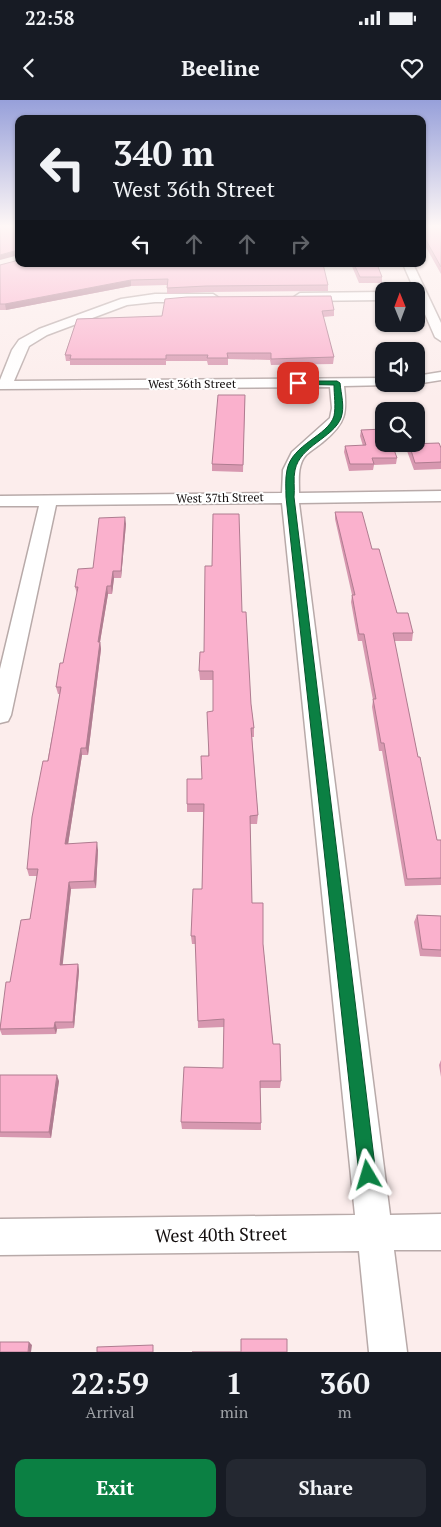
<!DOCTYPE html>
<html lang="en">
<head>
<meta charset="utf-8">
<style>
	:root { --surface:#171b24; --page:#242831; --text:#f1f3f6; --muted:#9ea1a6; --accent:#0b8043 }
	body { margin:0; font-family:"PT Serif",serif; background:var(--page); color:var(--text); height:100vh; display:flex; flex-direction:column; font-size:19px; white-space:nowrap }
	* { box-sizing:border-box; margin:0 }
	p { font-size:16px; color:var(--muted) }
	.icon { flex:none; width:28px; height:28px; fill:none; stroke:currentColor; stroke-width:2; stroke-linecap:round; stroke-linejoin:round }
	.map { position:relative; height:1252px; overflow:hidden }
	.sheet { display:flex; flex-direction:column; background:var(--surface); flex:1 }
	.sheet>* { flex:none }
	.hud { position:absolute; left:15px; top:15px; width:411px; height:152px; border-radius:10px; box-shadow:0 1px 4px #0004; background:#171b24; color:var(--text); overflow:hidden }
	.needle { width:32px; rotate:359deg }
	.controls { position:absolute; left:375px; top:182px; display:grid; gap:10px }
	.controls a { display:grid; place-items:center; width:50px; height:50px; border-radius:10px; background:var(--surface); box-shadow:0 1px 4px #0004; font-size:25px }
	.pin { position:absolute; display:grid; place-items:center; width:42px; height:42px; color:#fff; margin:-21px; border-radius:10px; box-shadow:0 2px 8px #0006 }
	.me { position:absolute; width:55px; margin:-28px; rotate:353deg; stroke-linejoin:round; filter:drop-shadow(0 0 4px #0008) }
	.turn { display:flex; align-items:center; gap:18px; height:105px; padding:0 15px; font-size:22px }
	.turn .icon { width:65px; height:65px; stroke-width:2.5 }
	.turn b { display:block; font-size:35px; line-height:42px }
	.lanes { display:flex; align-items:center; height:48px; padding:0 15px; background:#0003; justify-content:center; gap:25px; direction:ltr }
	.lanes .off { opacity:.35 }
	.eta { display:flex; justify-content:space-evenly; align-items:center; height:85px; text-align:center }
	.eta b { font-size:30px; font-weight:600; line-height:35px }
	.cta { display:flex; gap:10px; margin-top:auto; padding:10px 15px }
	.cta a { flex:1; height:58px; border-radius:10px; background:var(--accent); color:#fff; font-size:20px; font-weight:600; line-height:58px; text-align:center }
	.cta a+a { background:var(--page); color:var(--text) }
	.status { display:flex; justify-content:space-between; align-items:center; height:35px; padding:0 25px; background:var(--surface); direction:ltr }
	.status svg { height:14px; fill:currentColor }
	header { display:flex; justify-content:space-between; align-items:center; height:65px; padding:0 15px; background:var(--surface); font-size:22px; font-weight:600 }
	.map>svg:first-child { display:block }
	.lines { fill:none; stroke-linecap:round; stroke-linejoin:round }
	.minor-casing { stroke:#b8aaa9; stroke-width:3 }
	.minor { fill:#fff; fill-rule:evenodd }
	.wall { fill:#d798b0 }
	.shaded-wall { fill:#af7c90 }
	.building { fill:#fab1cd; stroke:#af7c90 }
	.route { fill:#0b8043; stroke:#07532c }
	.labels { text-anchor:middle; stroke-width:4; stroke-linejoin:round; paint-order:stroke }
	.far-street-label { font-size:12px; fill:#130e0e; stroke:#fff }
	.near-street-label { font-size:18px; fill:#130e0e; stroke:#fff }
</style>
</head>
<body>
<div class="status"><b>22:58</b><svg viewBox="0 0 49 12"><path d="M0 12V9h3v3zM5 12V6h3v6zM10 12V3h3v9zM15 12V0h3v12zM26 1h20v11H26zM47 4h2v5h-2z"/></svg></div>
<header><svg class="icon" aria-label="back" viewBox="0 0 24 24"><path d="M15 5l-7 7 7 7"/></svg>Beeline<svg class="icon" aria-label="heart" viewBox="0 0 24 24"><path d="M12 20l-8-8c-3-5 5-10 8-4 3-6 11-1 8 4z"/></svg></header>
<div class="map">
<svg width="441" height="1252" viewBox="0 0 441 1252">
	<rect width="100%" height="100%" fill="#fcedec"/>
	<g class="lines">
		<defs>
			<path id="minor" d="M403,164H413L441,223V241L435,237Z
				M384,192V200L300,201L294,197L300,193Z
				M155,194H213L219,198L213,202H155L127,205L47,235L29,246L14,281L384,278V284L389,285L344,286C347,313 346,323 324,341C319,346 311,350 306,355C297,365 299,380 299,393L441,391V401L299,403L390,1115L441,1114V1150H394L407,1252H369L359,1151L0,1155V1119L355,1115L282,403L56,405L11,615L8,621L0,623V569L39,406H0V396L282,393L283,370L292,352L330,318L332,308L330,287L0,289V280L12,250L19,240L39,229L121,199Z
				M441,272V280L416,284H414H416V276Z"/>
		</defs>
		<use href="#minor" class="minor-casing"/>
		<use href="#minor" class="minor"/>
	</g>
	<path class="wall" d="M422,125H441V174L422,140Z
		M351,164H377L382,177V183H359Z
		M0,165L328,185V191L206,192L167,194V185L131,186L6,210H0Z
		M334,210V216L323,217L334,257L333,264L271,265L270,260L228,259V265H208L207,261H166V265H70V261H66L65,255L77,219Z
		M245,295L243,372L212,371V364Z
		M361,330L397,358L396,364L374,365L373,370L349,371L344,352L345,346H363L360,336Z
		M409,344L441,348V369L414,370L407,351Z
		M335,412L372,449L397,513L413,533L412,541H394L418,657L437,740H441V785L405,786L382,651H379L372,607L373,600L362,541H358L351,502L352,495L335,419Z
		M126,424L121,478H114L112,494H108L100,542L101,549L88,655H82L68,744L98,750L96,788L71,789L62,864H78L79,871L74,928L57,929L56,934L2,935L0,930V926L10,882L30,819L37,776H29L27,769L60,594H58L56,587L63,563L77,494L75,487L93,468Z
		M242,512L251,604L254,628V637H252L258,715L257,724H250L252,803L263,844L273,944L281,981L280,988H260L261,1023V1030L182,1029L181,1022L223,968L224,927L198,928L196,844H192L191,836L202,789L203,712H187V704L202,679L208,656L213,611V580H200L199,571L204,552Z
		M417,815L441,816V857L420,856L414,822Z
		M441,960V977L439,965Z
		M0,975L59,981L51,1038L0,1037Z"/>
	<path class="shaded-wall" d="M18,150L19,155L0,160V155Z
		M131,180V186L6,210L5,204Z
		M125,417L126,424L121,478V471Z
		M113,471L114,478L112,494L111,486Z
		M107,486L108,494L100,542L101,549L88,655L86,648L98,542Z
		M81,648L82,655L67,751L65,744Z
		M97,742L98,750L96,788L94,781Z
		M69,782L71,789L62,871L60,865Z
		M78,864L79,871L74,928L73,922Z
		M55,922L57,929L56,934L54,928Z
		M57,975L59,981L51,1038L49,1032Z
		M29,1242L32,1245L31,1252H28Z"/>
	<path class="building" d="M0,125H19V151L18,150L0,155Z
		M422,125H441V167L422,133Z
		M19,160V164H323L328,185L206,186L167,188L168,179L131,180L5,204H0V165Z
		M354,164H377L382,177H360Z
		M331,196L334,210L322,211L334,257L271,259V253H227L228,258H207L208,255H166V259H70L71,255H65L77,219L162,216L165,199L187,197Z
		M218,295H245L243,365L212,364Z
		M384,329V344H392L397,358H372L374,364H350L345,346L366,345L361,330Z
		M439,343L441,348V362L415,363L409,344Z
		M335,412H362L372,449H379L397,513H408L413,533H393L418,657H420L437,740H441V778L407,779L384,643H381L373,599H376L364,534H359L352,495H355Z
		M213,414H239L242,512H246L251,604L254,628H251L258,715L250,716L252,803H263V844L273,944H280L281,981H260L261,1023L181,1022L184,967L223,968L224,919L198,921L195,836H191L193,789H202L204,704H187V679H202L201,656H209L207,612L213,611V571H199L200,552H204L205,466H212Z
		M125,417L121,471H113L111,486H107L98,542H100L86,648H81L65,744L97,742L94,781L69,782L60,865L78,864L73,922H55L54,928L0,929L6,882H10L21,820L30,819L38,769H27L32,717L43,661H48L61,587H56L60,563H63L78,487H75L78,469L93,468L99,418Z
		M417,815L441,816V850L422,849Z
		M0,975H57L49,1032H0Z
		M241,1239H287V1252H192H241Z
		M0,1242H29L28,1252H0Z
		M153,1245V1252H97V1247Z"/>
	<linearGradient id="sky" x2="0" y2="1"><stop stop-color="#97a0da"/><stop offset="0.42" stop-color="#fef7f6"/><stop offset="1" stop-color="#fef7f6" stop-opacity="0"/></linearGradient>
	<rect width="441" height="300" fill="url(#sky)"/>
	<path class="route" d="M298,281H337L340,283C341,294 345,307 341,318C333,338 300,346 295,370C293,378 295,389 294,397L376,1075L374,1081L368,1083L362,1081L359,1075L286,397C286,389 285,379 287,370C292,344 328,336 334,316C336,306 334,295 334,285L295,284L294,283Z"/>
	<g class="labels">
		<g class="far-street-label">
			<text x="192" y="288">West 36th Street</text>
			<text transform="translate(220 398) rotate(-1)" y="4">West 37th Street</text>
		</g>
		<g class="near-street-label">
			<text transform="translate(221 1135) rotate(-1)" y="6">West 40th Street</text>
		</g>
	</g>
</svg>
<div class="controls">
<a><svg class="needle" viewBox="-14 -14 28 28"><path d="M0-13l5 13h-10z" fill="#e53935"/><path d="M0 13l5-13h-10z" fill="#9ea1a6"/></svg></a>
<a><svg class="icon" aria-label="sound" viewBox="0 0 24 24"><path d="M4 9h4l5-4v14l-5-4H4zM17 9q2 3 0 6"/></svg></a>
<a><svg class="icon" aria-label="search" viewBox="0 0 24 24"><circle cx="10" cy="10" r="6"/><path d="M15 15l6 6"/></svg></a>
</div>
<div class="pin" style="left:298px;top:283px;background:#d93025"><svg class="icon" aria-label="arrive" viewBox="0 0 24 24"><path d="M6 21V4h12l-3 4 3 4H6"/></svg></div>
<svg class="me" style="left:368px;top:1075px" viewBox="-20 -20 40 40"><path d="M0-17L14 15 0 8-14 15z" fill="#0b8043" stroke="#fff" stroke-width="4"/></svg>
<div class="hud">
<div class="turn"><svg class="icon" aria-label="left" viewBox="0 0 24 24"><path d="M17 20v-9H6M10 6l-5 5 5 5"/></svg><div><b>340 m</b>West 36th Street</div></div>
<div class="lanes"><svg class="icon" aria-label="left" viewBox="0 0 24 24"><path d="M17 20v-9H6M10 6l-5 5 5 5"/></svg><svg class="icon off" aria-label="ahead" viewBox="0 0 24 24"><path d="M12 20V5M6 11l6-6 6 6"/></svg><svg class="icon off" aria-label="ahead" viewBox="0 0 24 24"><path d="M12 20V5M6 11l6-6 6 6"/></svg><svg class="icon off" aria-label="right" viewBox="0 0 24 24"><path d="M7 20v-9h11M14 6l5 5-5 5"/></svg></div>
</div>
</div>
<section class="sheet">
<div class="eta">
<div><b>22:59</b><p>Arrival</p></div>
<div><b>1</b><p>min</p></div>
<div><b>360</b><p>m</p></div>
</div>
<div class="cta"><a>Exit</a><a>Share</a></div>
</section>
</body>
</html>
